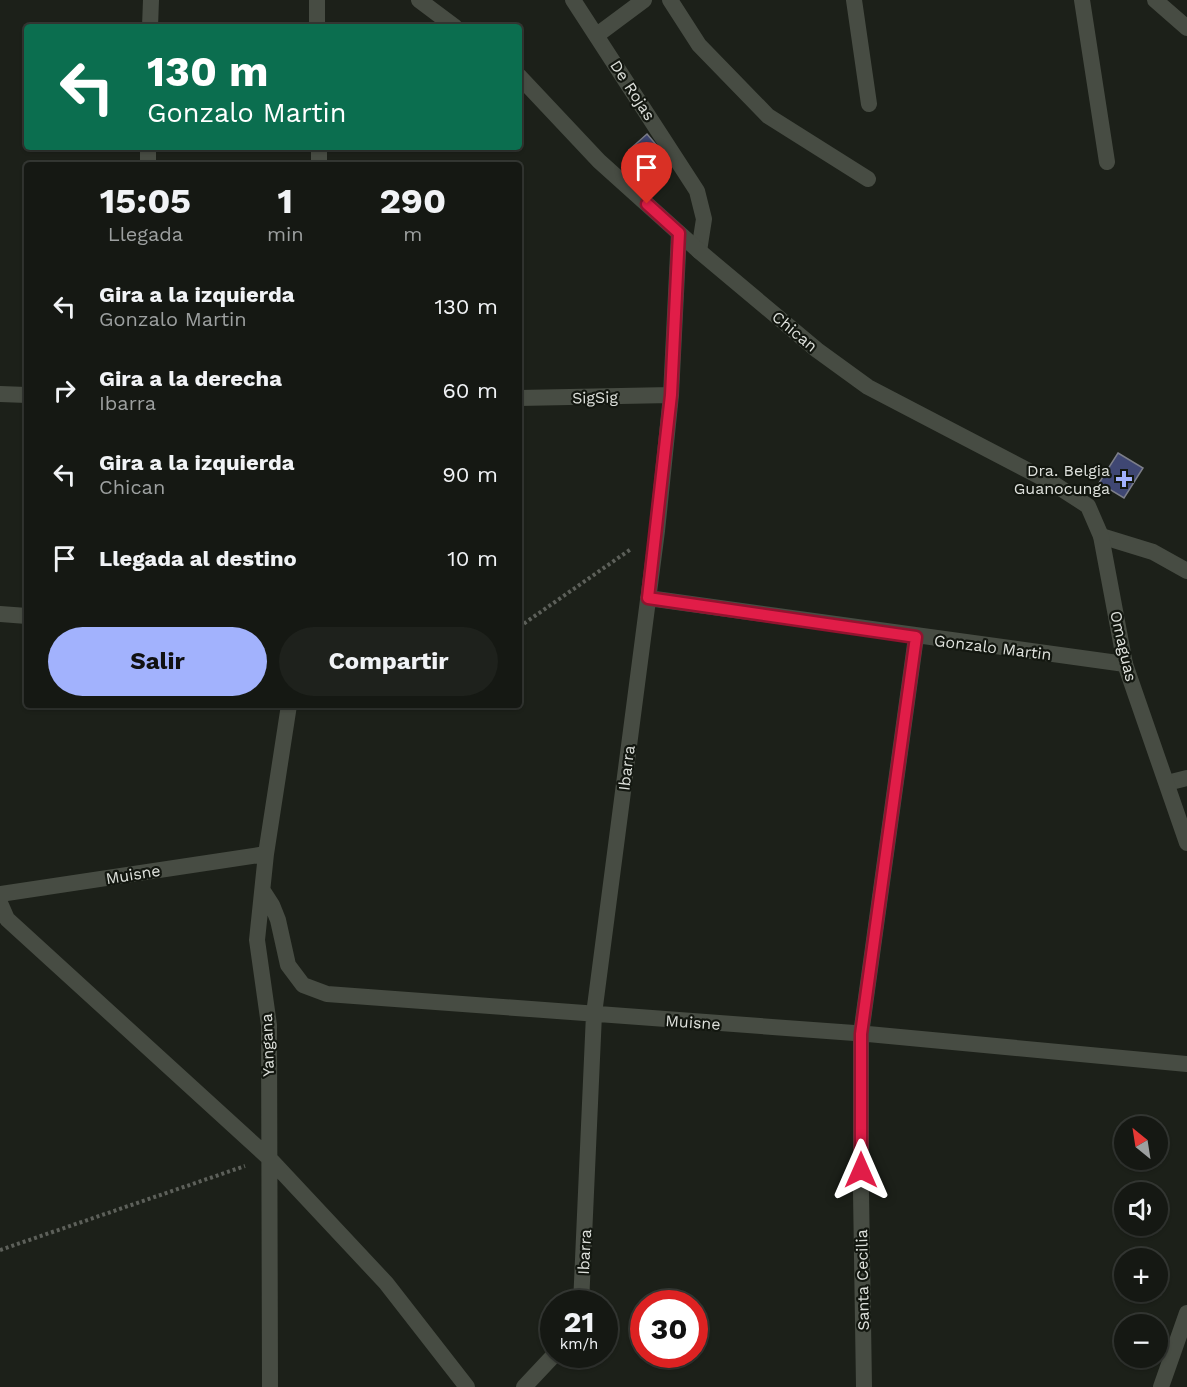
<!DOCTYPE html>
<html lang="es">
<head>
<meta charset="utf-8">
<style>
	:root { --surface:#151813; --page:#1e211c; --text:#f1f3f6; --muted:#9da0a0; --line:#343733; --accent:#a2b2fd }
	body { margin:0; font-family:"Work Sans",sans-serif; background:var(--page); color:var(--text); height:100vh; display:flex; flex-direction:column; font-size:22px; white-space:nowrap }
	* { box-sizing:border-box; margin:0 }
	p { font-size:20px; color:var(--muted) }
	.icon { flex:none; width:33px; height:33px; fill:none; stroke:currentColor; stroke-width:2; stroke-linecap:round; stroke-linejoin:round }
	.map { position:relative; flex:1; overflow:hidden }
	.side { position:absolute; left:24px; top:162px; width:498px; height:546px; display:flex; flex-direction:column; background:var(--surface); border-radius:6px; box-shadow:0 2px 4px #0004,0 0 0 2px var(--line) }
	.side>* { flex:none }
	.top-card { position:absolute; left:24px; top:24px; width:498px; height:126px; border-radius:6px; box-shadow:0 2px 4px #0004,0 0 0 2px var(--line); background:#0b6e4f; color:#fff; overflow:hidden }
	.needle { width:39px; rotate:330deg }
	.controls { position:absolute; left:1114px; top:1116px; display:grid; gap:12px }
	.controls a { display:grid; place-items:center; width:54px; height:54px; border-radius:50%; background:var(--surface); box-shadow:0 2px 4px #0004,0 0 0 2px var(--line); font-size:30px }
	.speed { position:absolute; left:540px; top:1290px; display:flex; gap:12px; font-size:30px; font-weight:700; text-align:center }
	.speed>* { display:grid; place-content:center; width:78px; height:78px; border-radius:50%; background:var(--surface); box-shadow:0 2px 4px #0004,0 0 0 2px var(--line); line-height:1 }
	.speed small { font-size:15px; font-weight:400 }
	.speed .limit { border:9px solid #d22; background:#fff; color:#111 }
	.pin { position:absolute; display:grid; place-items:center; width:51px; height:51px; color:#fff; margin:-62px -26px; border-radius:50% 50% 50% 0; rotate:-45deg; box-shadow:0 0 6px #0007 }
	.pin .icon { rotate:45deg }
	.me { position:absolute; width:66px; margin:-33px; rotate:0deg; stroke-linejoin:round; filter:drop-shadow(0 0 4px #0008) }
	.turn { display:flex; align-items:center; gap:21px; height:126px; padding:0 24px; font-size:27px }
	.turn .icon { width:78px; height:78px; stroke-width:2.5 }
	.turn b { display:block; font-size:42px; line-height:51px }
	.eta { display:flex; justify-content:space-evenly; align-items:center; height:102px; text-align:center }
	.eta b { font-size:36px; font-weight:700; line-height:42px }
	.primary-button { display:flex; gap:12px; margin-top:auto; padding:12px 24px }
	.primary-button a { flex:1; height:69px; border-radius:36px; background:var(--accent); color:#111; font-size:24px; font-weight:700; line-height:69px; text-align:center }
	.primary-button a+a { background:var(--page); color:var(--text) }
	ul { padding:0; list-style:none }
	li { display:flex; align-items:center; gap:18px; height:84px; padding:0 24px }
	li div { flex:1 }
	li b { display:block; font-size:22px }
	li em { font-style:normal }
	.map>svg:first-child { display:block }
	.building { fill:#3f4773; stroke:#7c7e89; stroke-width:1.5 }
	.lines { fill:none; stroke-linecap:round; stroke-linejoin:round }
	.path { stroke:#5d605a; stroke-width:4; stroke-dasharray:3 3; stroke-linecap:butt }
	.minor { stroke:#474c43; stroke-width:16 }
	.tertiary { stroke:#474c43; stroke-width:16 }
	.route-casing { stroke:#92132f; stroke-width:15 }
	.route { stroke:#e11d48; stroke-width:10 }
	.poi-dot { fill:#a2b2fd; stroke:#131710; stroke-width:2 }
	.labels { text-anchor:middle; stroke-width:4.5; stroke-linejoin:round; paint-order:stroke }
	.street-label { font-size:16px; fill:#dee1dc; stroke:#131710 }
	.poi-label { font-size:16px; fill:#dee1dc; stroke:#131710; text-anchor:end }
</style>
</head>
<body>
<div class="map">
<svg width="1187" height="1387" viewBox="0 0 1187 1387">
	<rect width="100%" height="100%" fill="#1c2019"/>
	<path class="building" d="M647,134L658,147L640,163L629,150Z
		M1118,453L1143,468L1124,498L1099,483Z"/>
	<g class="lines">
		<path class="path" d="M519,627L631,549
			M0,1250L245,1166"/>
		<path class="minor" d="M317,0V27
			M573,0L697,191L704,219L699,251
			M670,0L699,45L768,116L868,179
			M854,0L869,104
			M1082,0L1107,162
			M1155,0L1187,28
			M150,27L151,0
			M597,35L644,0
			M319,147V165
			M148,165V147
			M0,394L27,395
			M519,398L671,395
			M1101,536L1153,552L1187,571
			M648,598L1125,664
			M0,614L27,616
			M1167,783L1187,778
			M263,891L272,905L278,920L288,965L303,985L327,994L868,1034L1187,1064
			M0,894L266,854
			M0,903L7,919L269,1158L386,1283L467,1387
			M581,1304L594,1014L657,531L671,395L679,233
			M270,1387L269,1025L257,940L266,854L289,705
			M524,1387L555,1354
			M864,1387L861,1192V1034L916,637"/>
		<path class="tertiary" d="M419,0L455,27
			M519,76L599,161L699,251L817,350L868,387L1054,484L1088,506L1101,536L1125,664L1187,843
			M1161,1387L1187,1313"/>
	</g>
	<g class="lines">
		<defs>
			<path id="route" d="M647,204L679,233L671,395L648,598L916,637L861,1034V1170"/>
		</defs>
		<use href="#route" class="route-casing"/>
		<use href="#route" class="route"/>
	</g>
	<path class="poi-dot" d="M1121 470h6v6h6v6h-6v6h-6v-6h-6v-6h6z"/>
	<g class="labels">
		<g class="street-label">
			<text transform="translate(633 90) rotate(57)" y="6">De Rojas</text>
			<text transform="translate(795 331) rotate(40)" y="6">Chican</text>
			<text transform="translate(595 397) rotate(-1)" y="6">SigSig</text>
			<text transform="translate(1124 646) rotate(77)" y="6">Omaguas</text>
			<text transform="translate(993 647) rotate(7)" y="6">Gonzalo Martin</text>
			<text transform="translate(626 768) rotate(-83)" y="6">Ibarra</text>
			<text transform="translate(133 874) rotate(-9)" y="6">Muisne</text>
			<text transform="translate(693 1022) rotate(4)" y="6">Muisne</text>
			<text transform="translate(267 1045) rotate(-92)" y="6">Yangana</text>
			<text transform="translate(584 1252) rotate(-87)" y="6">Ibarra</text>
			<text transform="translate(862 1280) rotate(-91)" y="6">Santa Cecilia</text>
		</g>
		<g class="poi-label">
			<text x="1110" y="476">Dra. Belgia<tspan x="1110" dy="18">Guanocunga</tspan></text>
		</g>
	</g>
</svg>
<div class="controls">
<a><svg class="needle" viewBox="-14 -14 28 28"><path d="M0-13l5 13h-10z" fill="#e53935"/><path d="M0 13l5-13h-10z" fill="#9da0a0"/></svg></a>
<a><svg class="icon" aria-label="sound" viewBox="0 0 24 24"><path d="M4 9h4l5-4v14l-5-4H4zM17 9q2 3 0 6"/></svg></a>
<a>+</a>
<a>−</a>
</div>
<div class="speed"><div>21<small>km/h</small></div><div class="limit">30</div></div>
<div class="pin" style="left:647px;top:204px;background:#d93025"><svg class="icon" aria-label="arrive" viewBox="0 0 24 24"><path d="M6 21V4h12l-3 4 3 4H6"/></svg></div>
<svg class="me" style="left:861px;top:1170px" viewBox="-20 -20 40 40"><path d="M0-17L14 15 0 8-14 15z" fill="#e11d48" stroke="#fff" stroke-width="4"/></svg>
<div class="top-card">
<div class="turn"><svg class="icon" aria-label="left" viewBox="0 0 24 24"><path d="M17 20v-9H6M10 6l-5 5 5 5"/></svg><div><b>130 m</b>Gonzalo Martin</div></div>
</div>
<section class="side">
<div class="eta">
<div><b>15:05</b><p>Llegada</p></div>
<div><b>1</b><p>min</p></div>
<div><b>290</b><p>m</p></div>
</div>
<ul>
<li><svg class="icon" aria-label="left" viewBox="0 0 24 24"><path d="M17 20v-9H6M10 6l-5 5 5 5"/></svg><div><b>Gira a la izquierda</b><p>Gonzalo Martin</p></div><em>130 m</em></li>
<li><svg class="icon" aria-label="right" viewBox="0 0 24 24"><path d="M7 20v-9h11M14 6l5 5-5 5"/></svg><div><b>Gira a la derecha</b><p>Ibarra</p></div><em>60 m</em></li>
<li><svg class="icon" aria-label="left" viewBox="0 0 24 24"><path d="M17 20v-9H6M10 6l-5 5 5 5"/></svg><div><b>Gira a la izquierda</b><p>Chican</p></div><em>90 m</em></li>
<li><svg class="icon" aria-label="arrive" viewBox="0 0 24 24"><path d="M6 21V4h12l-3 4 3 4H6"/></svg><div><b>Llegada al destino</b></div><em>10 m</em></li>
</ul>
<div class="primary-button"><a>Salir</a><a>Compartir</a></div>
</section>
</div>
</body>
</html>
